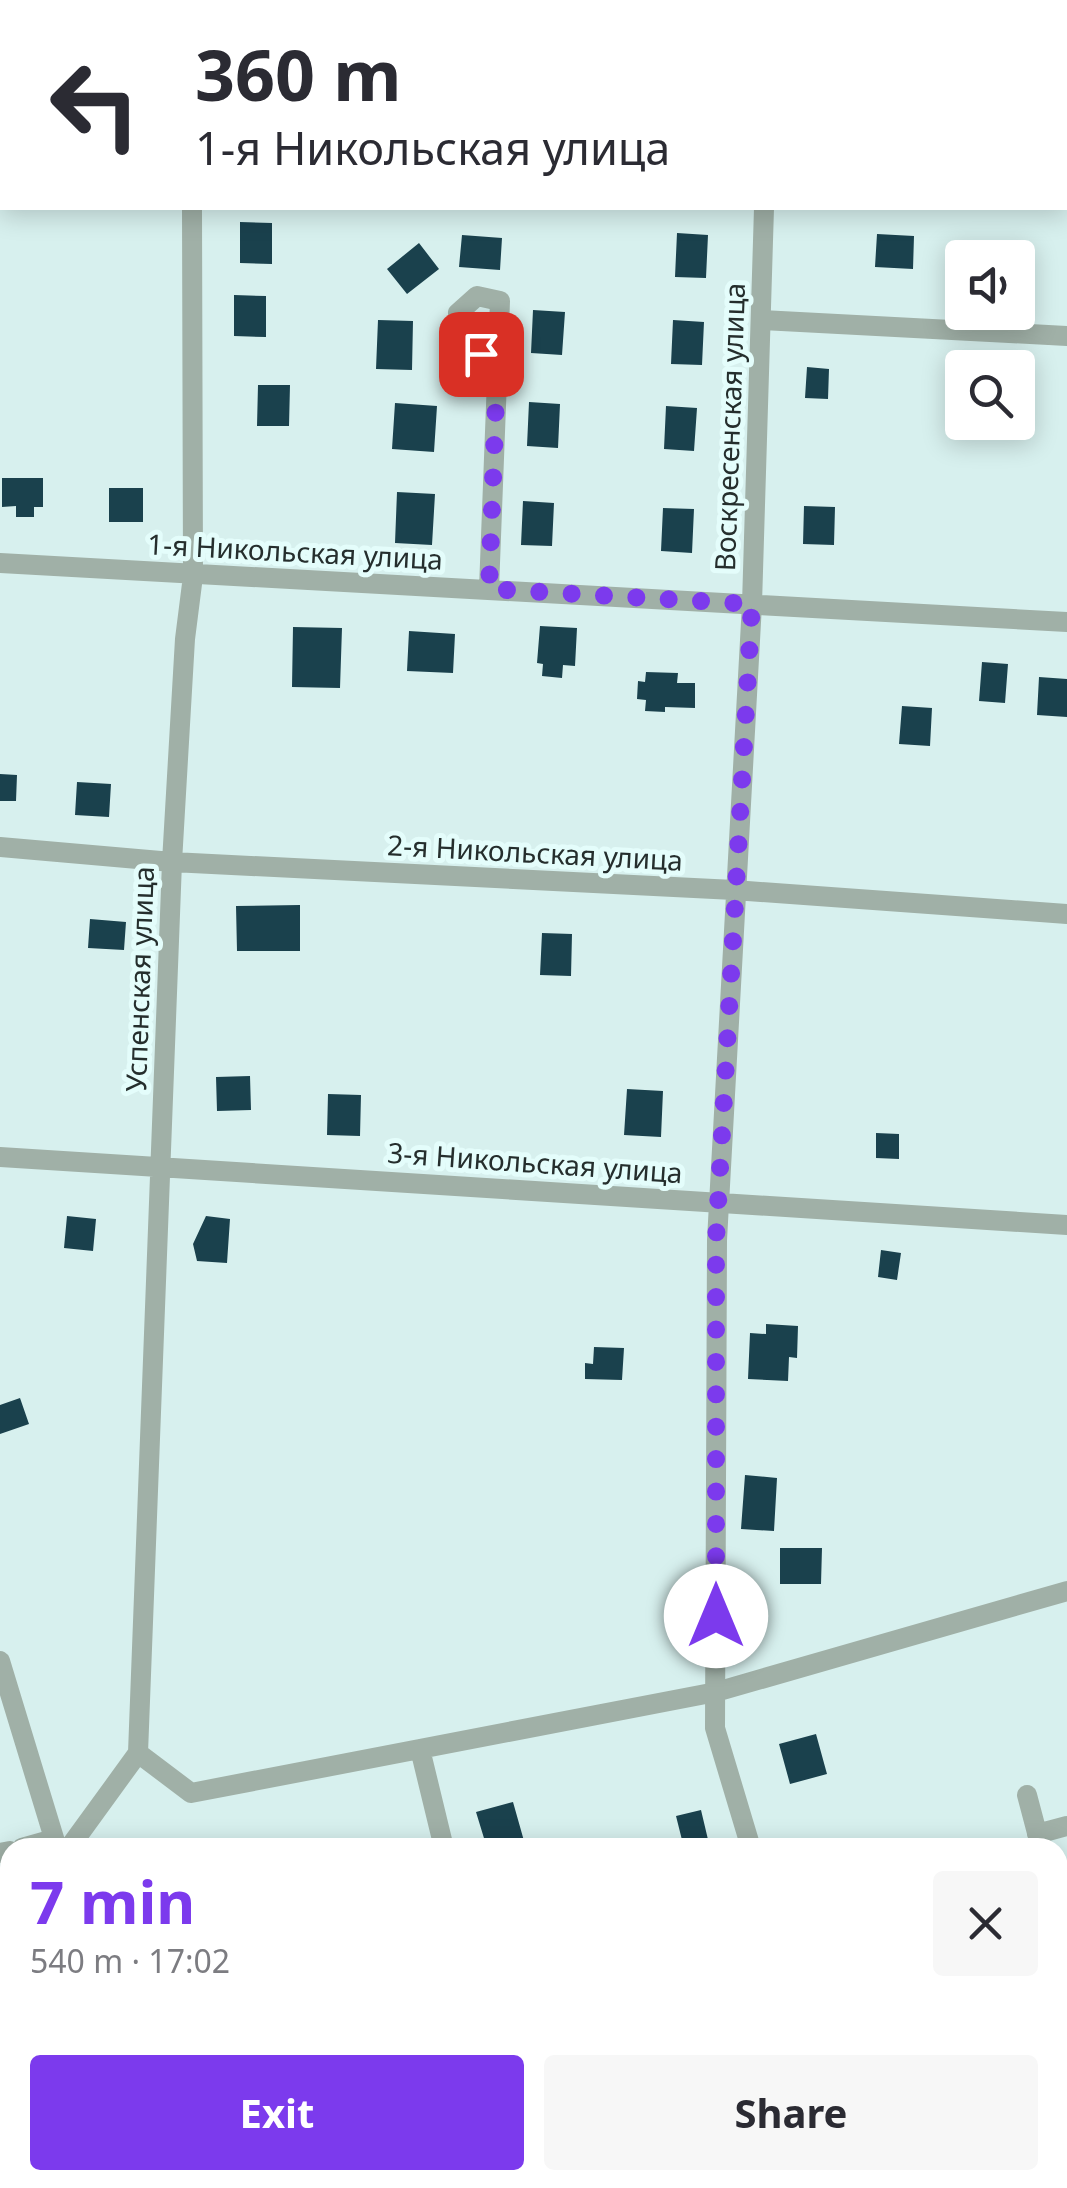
<!DOCTYPE html>
<html lang="en">
<head>
<meta charset="utf-8">
<style>
	:root { --surface:#fff; --page:#f7f7f7; --text:#2b2b33; --muted:#7c7c81; --accent:#7c3aed }
	body { margin:0; font-family:"Noto Sans",sans-serif; background:var(--page); color:var(--text); height:100vh; display:flex; flex-direction:column; font-size:38px; white-space:nowrap }
	* { box-sizing:border-box; margin:0 }
	p { font-size:32px; color:var(--muted) }
	.icon { flex:none; width:55px; height:55px; fill:none; stroke:currentColor; stroke-width:2; stroke-linecap:round; stroke-linejoin:round }
	.map { position:relative; flex:1; overflow:hidden }
	.panel { position:absolute; left:0px; top:1838px; width:1068px; height:352px; display:flex; flex-direction:column; background:var(--surface); border-radius:30px 30px 0 0; box-shadow:0 5px 25px #0003 }
	.panel>* { flex:none }
	.top-card { position:absolute; left:0px; top:0px; width:1068px; height:210px; box-shadow:0 5px 25px #0003; background:#fff; color:var(--text); overflow:hidden }
	.fabs { position:absolute; left:945px; top:240px; display:grid; gap:20px }
	.fabs a { display:grid; place-items:center; width:90px; height:90px; border-radius:10px; background:var(--surface); box-shadow:0 5px 25px #0003; font-size:50px }
	.pin { position:absolute; display:grid; place-items:center; width:85px; height:85px; color:#fff; margin:-42px; border-radius:20px; box-shadow:0 5px 15px #0006 }
	.me { position:absolute; width:110px; margin:-55px; rotate:0deg; stroke-linejoin:round; filter:drop-shadow(0 0 8px #0008) }
	.turn { display:flex; align-items:center; gap:35px; height:210px; padding:0 30px; font-size:45px }
	.turn .icon { width:130px; height:130px; stroke-width:2.5 }
	.turn b { display:block; font-size:70px; line-height:85px }
	.round { display:grid; place-items:center; flex:none; width:105px; height:105px; border-radius:10px; background:var(--page) }
	.overview { display:flex; align-items:center; justify-content:space-between; height:170px; padding:0 30px }
	h1 { font-size:60px; font-weight:700; line-height:75px; color:var(--accent) }
	.primary-button { display:flex; gap:20px; margin-top:auto; padding:20px 30px }
	.primary-button a { flex:1; height:115px; border-radius:10px; background:var(--accent); color:#fff; font-size:40px; font-weight:700; line-height:115px; text-align:center }
	.primary-button a+a { background:var(--page); color:var(--text) }
	.map>svg:first-child { display:block }
	.building { fill:#1a414d }
	.lines { fill:none; stroke-linecap:round; stroke-linejoin:round }
	.minor { stroke:#a0b0a7; stroke-width:20 }
	.route { stroke:#7c3aed; stroke-width:18; stroke-dasharray:0 32.4 }
	.labels { text-anchor:middle; stroke-width:10; stroke-linejoin:round; paint-order:stroke }
	.street-label { font-size:28px; fill:#252e2d; stroke:#e4fdfb }
</style>
</head>
<body>
<div class="map">
<svg width="1067" height="2188" viewBox="0 0 1067 2188">
	<rect width="100%" height="100%" fill="#d7f0ee"/>
	<path class="building" d="M240,222L272,223V264L240,263Z
		M677,233L708,235L706,278L675,277Z
		M877,234L914,236L913,269L875,267Z
		M462,235L502,238L500,270L459,267Z
		M419,243L439,269L407,294L387,269Z
		M234,295L266,296V337L234,336Z
		M533,310L565,312L562,355L531,353Z
		M378,320L413,321L412,370L376,369Z
		M673,320L704,322L702,365L671,364Z
		M807,367L829,369L828,399L805,398Z
		M258,385H290L289,426H257Z
		M529,402L560,404L558,448L527,446Z
		M395,403L437,406L434,452L392,449Z
		M666,406L697,408L694,451L664,449Z
		M2,478H43V507H34V517H16V506L2,507Z
		M109,488H143V522H109Z
		M397,492L435,494L432,545L395,543Z
		M523,501L554,503L552,546L521,545Z
		M804,506L835,507L834,545L803,544Z
		M663,508L694,509L692,553L661,551Z
		M540,626L577,628L575,666L563,665L562,678L542,676L543,664L537,663Z
		M293,627L342,628L340,688L292,687Z
		M409,631L455,634L453,673L407,671Z
		M982,662L1008,664L1005,703L979,701Z
		M646,672L678,673L677,683H695V708L665,707V712L645,711L646,700L637,699L638,681L645,682Z
		M1039,677L1067,679V717L1037,715Z
		M902,706L932,708L930,746L899,744Z
		M0,774L17,775L16,801H0Z
		M77,782L111,784L109,817L75,815Z
		M300,905V951H237L236,906Z
		M90,919L126,922L124,950L88,948Z
		M542,933L572,934L571,976L540,975Z
		M250,1076L251,1110L217,1111L216,1077Z
		M627,1089L663,1091L661,1137L624,1135Z
		M328,1094L361,1095L360,1136L327,1135Z
		M876,1133L899,1134V1159L876,1158Z
		M67,1216L96,1219L93,1251L64,1248Z
		M206,1216L230,1219L227,1263L197,1261L193,1244Z
		M881,1250L901,1253L897,1280L878,1277Z
		M766,1324L798,1326L797,1358L789,1357L788,1381L748,1379L750,1333L766,1334Z
		M594,1347L624,1348L622,1380L585,1379V1363L593,1364Z
		M20,1398L29,1424L0,1434V1405Z
		M745,1475L777,1478L774,1531L741,1529Z
		M780,1548H822L821,1584H780Z
		M816,1734L827,1774L790,1784L779,1744Z
		M513,1802L526,1848H487L476,1812Z
		M701,1810L710,1848H684L676,1816Z
		M231,2180H272L274,2188H233Z
		M766,2180H779L781,2188H744Z"/>
	<g class="lines">
		<path class="minor" d="M193,2V0
			M772,2V0
			M0,21H2
			M1065,74H1067
			M761,320L1067,336
			M0,563L1067,622
			M489,589L500,301L477,296L458,313L465,336L497,372
			M0,847L172,862L734,890L1067,914
			M0,1157L1067,1225
			M0,1661L57,1848
			M420,1749L444,1848
			M138,1753L172,862L185,639L193,576L192,208
			M138,1753L191,1793L716,1692L1067,1591
			M1027,1795L1041,1848
			M1037,1834L1067,1826
			M22,1848L54,1839
			M69,1848L138,1753
			M751,1848L715,1728L717,1240L752,604L764,208
			M0,1853L10,1851
			M1058,1913L1067,1949
			M188,2180L190,2188
			M527,2180L529,2188
			M850,2180L852,2188"/>
	</g>
	<g class="lines">
		<path class="route" d="M481,354L497,372L489,589L752,604L716,1240V1616"/>
	</g>
	<g class="labels">
		<g class="street-label">
			<text transform="translate(730 427) rotate(-88)" y="10">Воскресенская улица</text>
			<text transform="translate(295 552) rotate(3)" y="10">1-я Никольская улица</text>
			<text transform="translate(535 853) rotate(3)" y="10">2-я Никольская улица</text>
			<text transform="translate(140 979) rotate(-88)" y="10">Успенская улица</text>
			<text transform="translate(535 1163) rotate(4)" y="10">3-я Никольская улица</text>
		</g>
	</g>
</svg>
<div class="fabs">
<a><svg class="icon" aria-label="sound" viewBox="0 0 24 24"><path d="M4 9h4l5-4v14l-5-4H4zM17 9q2 3 0 6"/></svg></a>
<a><svg class="icon" aria-label="search" viewBox="0 0 24 24"><circle cx="10" cy="10" r="6"/><path d="M15 15l6 6"/></svg></a>
</div>
<div class="pin" style="left:481px;top:354px;background:#d93025"><svg class="icon" aria-label="arrive" viewBox="0 0 24 24"><path d="M6 21V4h12l-3 4 3 4H6"/></svg></div>
<svg class="me" style="left:716px;top:1616px" viewBox="-20 -20 40 40"><circle r="19" fill="#fff"/><path d="M0-13L10 11 0 6-10 11z" fill="#7c3aed"/></svg>
<div class="top-card">
<div class="turn"><svg class="icon" aria-label="left" viewBox="0 0 24 24"><path d="M17 20v-9H6M10 6l-5 5 5 5"/></svg><div><b>360 m</b>1-я Никольская улица</div></div>
</div>
<section class="panel">
<div class="overview"><div><h1>7 min</h1><p>540 m · 17:02</p></div><a class="round"><svg class="icon" aria-label="close" viewBox="0 0 24 24"><path d="M6 6l12 12M18 6L6 18"/></svg></a></div>
<div class="primary-button"><a>Exit</a><a>Share</a></div>
</section>
</div>
</body>
</html>
